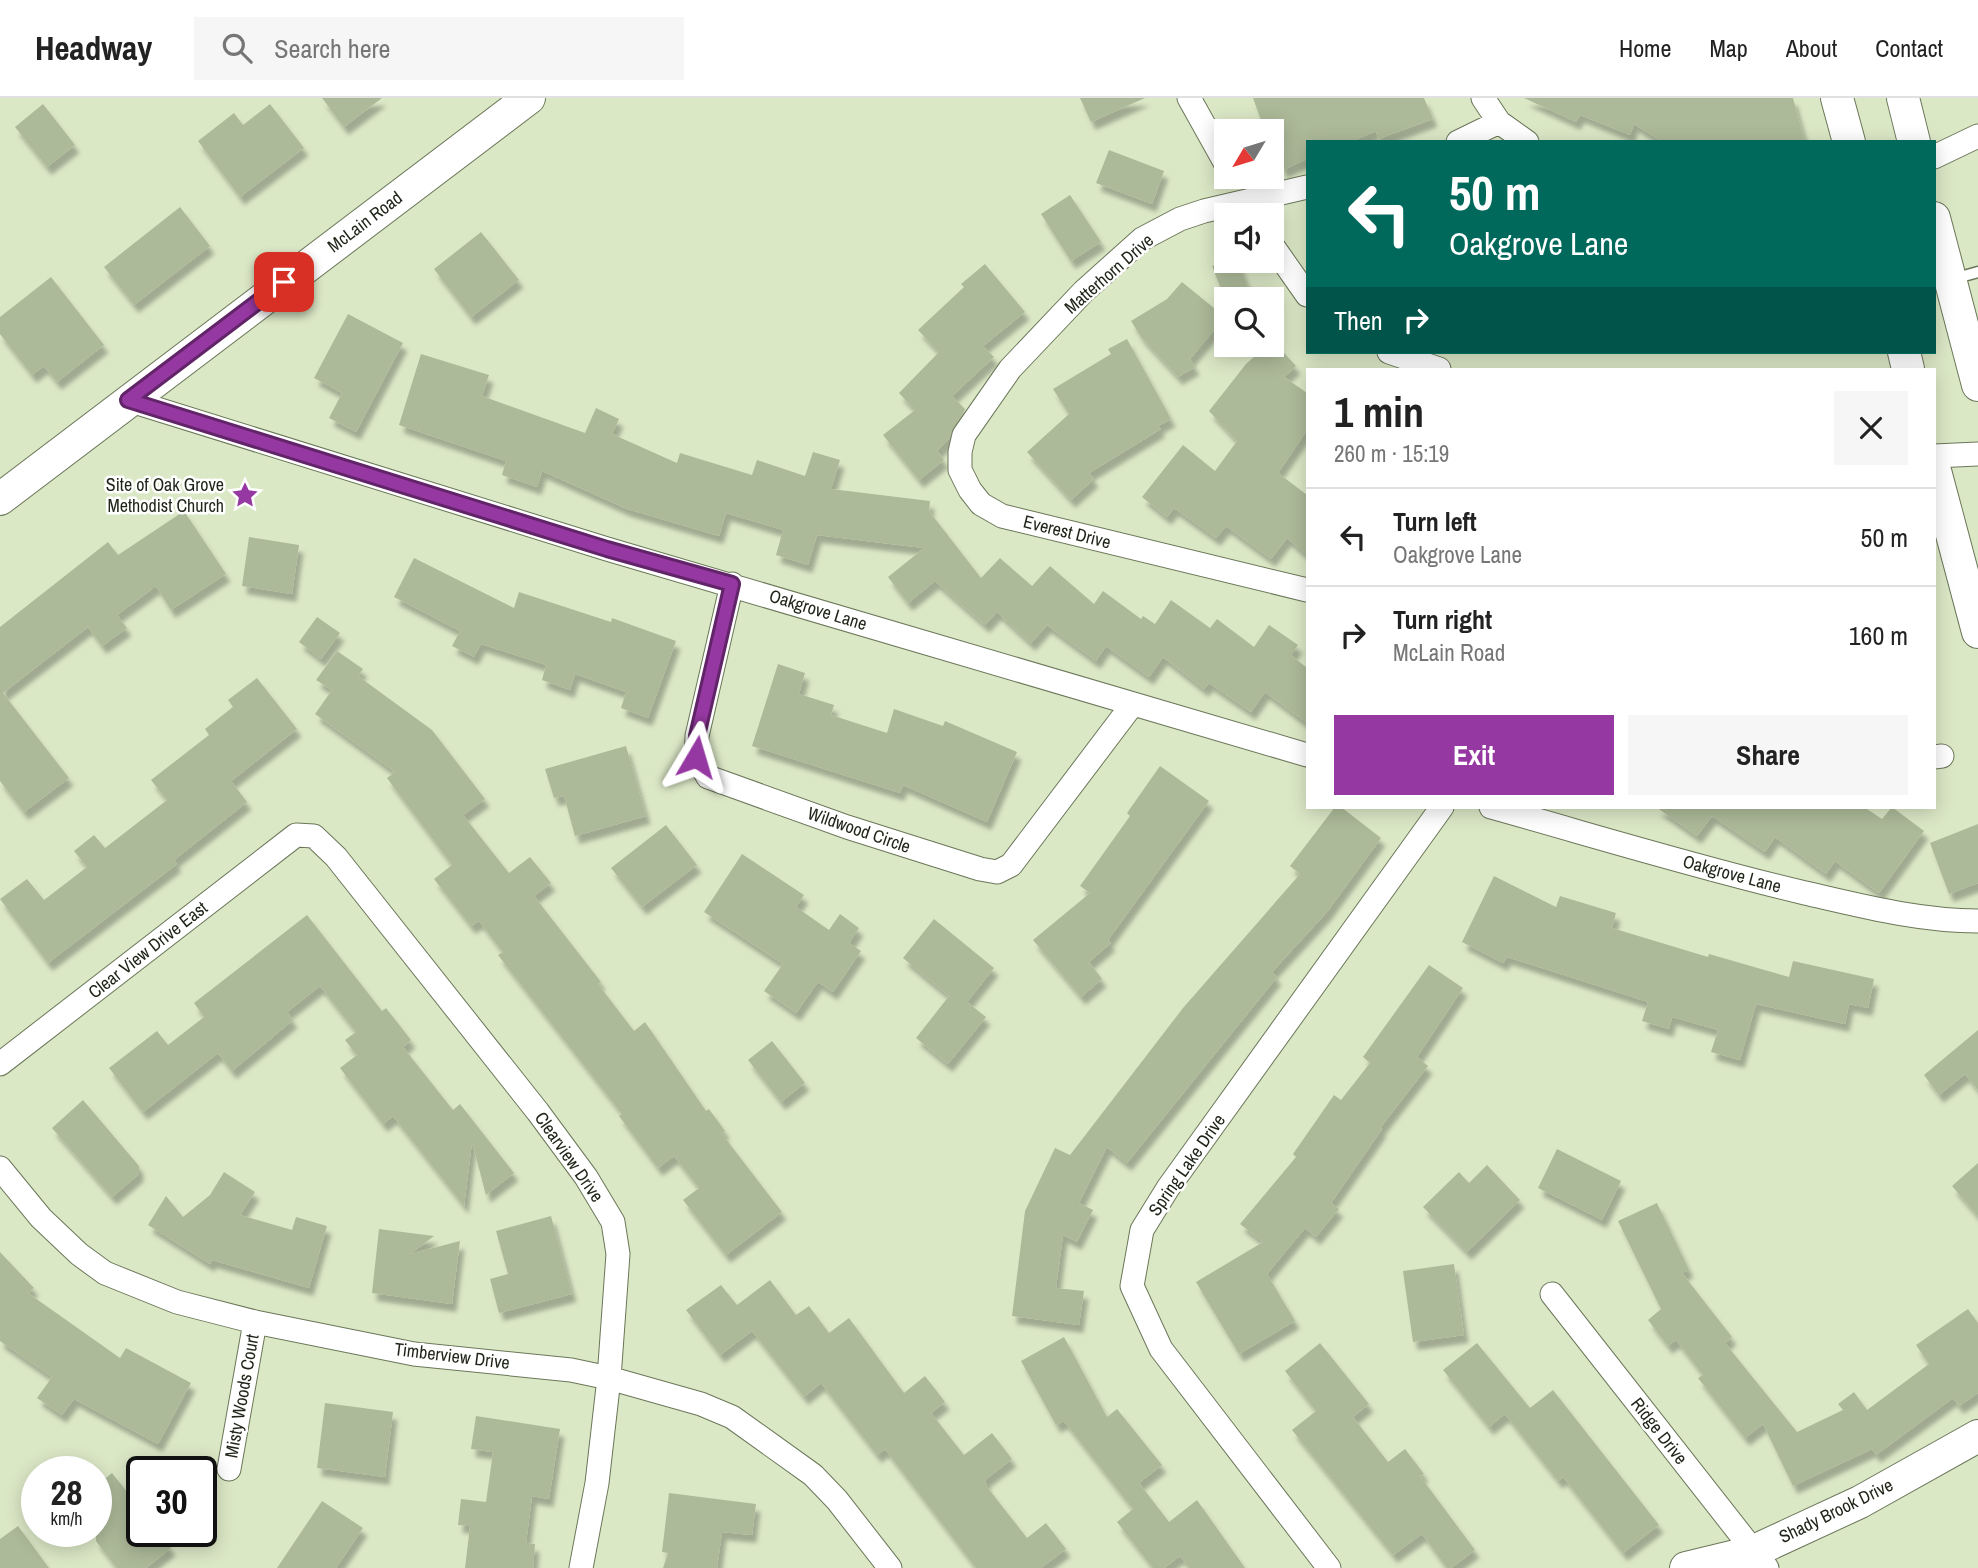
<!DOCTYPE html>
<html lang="en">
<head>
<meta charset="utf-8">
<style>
	:root { --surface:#fff; --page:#f6f6f6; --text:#222; --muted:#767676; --line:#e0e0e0; --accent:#9638a1 }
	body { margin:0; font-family:"Archivo Narrow",sans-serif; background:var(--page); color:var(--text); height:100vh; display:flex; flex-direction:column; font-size:26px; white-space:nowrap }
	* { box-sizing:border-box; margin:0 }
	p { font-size:23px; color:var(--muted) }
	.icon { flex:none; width:38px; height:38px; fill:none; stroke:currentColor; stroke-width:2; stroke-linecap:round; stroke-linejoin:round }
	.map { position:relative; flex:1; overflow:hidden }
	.drawer { position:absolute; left:1306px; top:270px; width:630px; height:441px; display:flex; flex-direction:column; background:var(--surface); border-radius:0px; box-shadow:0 4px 18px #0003 }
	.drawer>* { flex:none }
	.hud { position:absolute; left:1306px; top:42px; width:630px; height:214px; border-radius:0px; box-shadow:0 4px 18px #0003; background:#00695c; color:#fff; overflow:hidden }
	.needle { width:46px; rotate:232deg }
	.buttons { position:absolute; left:1214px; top:21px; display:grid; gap:14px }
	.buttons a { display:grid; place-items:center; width:70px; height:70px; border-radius:0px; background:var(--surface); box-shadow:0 4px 18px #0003; font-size:35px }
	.speed { position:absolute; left:21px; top:1358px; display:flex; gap:14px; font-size:35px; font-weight:700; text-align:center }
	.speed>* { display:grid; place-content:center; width:91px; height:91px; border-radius:50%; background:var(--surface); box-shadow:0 4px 18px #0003; line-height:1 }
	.speed small { font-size:18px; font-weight:400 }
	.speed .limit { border:4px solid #111; border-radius:10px; background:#fff; color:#111 }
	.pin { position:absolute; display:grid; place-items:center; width:60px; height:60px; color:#fff; margin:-30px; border-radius:14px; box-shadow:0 4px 10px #0006 }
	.me { position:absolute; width:77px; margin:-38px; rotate:7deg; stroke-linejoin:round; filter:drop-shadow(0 0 5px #0008) }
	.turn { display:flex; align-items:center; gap:24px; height:147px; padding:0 28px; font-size:32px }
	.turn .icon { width:91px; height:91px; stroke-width:2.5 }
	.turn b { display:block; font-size:49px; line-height:60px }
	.then { display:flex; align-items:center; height:66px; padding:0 28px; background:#0003; gap:14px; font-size:26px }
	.round { display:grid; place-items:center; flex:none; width:74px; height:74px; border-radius:0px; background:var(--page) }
	.head { display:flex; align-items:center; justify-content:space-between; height:119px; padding:0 28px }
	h1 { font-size:42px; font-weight:700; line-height:52px }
	.action { display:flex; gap:14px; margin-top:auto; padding:14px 28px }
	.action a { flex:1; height:80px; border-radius:0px; background:var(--accent); color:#fff; font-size:28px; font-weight:700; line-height:80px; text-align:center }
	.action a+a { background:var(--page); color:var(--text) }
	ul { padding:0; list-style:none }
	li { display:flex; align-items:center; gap:21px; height:98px; padding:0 28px; border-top:2px solid var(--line) }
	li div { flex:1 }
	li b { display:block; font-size:26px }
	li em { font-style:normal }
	header { display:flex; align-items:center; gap:42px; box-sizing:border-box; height:98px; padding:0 35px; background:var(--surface); border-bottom:2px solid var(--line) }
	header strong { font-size:33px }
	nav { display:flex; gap:38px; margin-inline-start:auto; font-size:24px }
	.search { width:490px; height:63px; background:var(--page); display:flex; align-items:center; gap:18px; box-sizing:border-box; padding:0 24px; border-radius:0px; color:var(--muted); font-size:26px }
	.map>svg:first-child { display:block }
	.building { fill:#adba99; filter:url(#shadow) }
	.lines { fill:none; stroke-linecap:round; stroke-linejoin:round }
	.lane-casing { stroke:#6b7759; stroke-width:13 }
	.street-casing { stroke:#6b7759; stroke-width:25 }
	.secondary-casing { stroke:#6b7759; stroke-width:34 }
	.lane { stroke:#fff; stroke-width:10 }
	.street { stroke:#fff; stroke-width:23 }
	.secondary { stroke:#fff; stroke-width:32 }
	.route-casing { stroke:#622469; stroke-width:18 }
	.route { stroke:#9638a1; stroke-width:12 }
	.labels { text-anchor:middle; stroke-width:5; stroke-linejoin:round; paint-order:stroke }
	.street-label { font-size:18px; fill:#1f2418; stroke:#fff }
	.poi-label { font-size:18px; fill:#1f2418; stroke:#fff; text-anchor:end }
</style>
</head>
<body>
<header>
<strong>Headway</strong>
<div class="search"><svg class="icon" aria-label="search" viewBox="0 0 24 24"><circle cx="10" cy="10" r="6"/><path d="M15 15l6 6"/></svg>Search here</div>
<nav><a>Home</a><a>Map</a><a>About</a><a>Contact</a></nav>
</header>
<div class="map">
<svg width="1978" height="1470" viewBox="0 0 1978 1470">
	<defs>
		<filter id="shadow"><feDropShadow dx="4.5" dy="8" stdDeviation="2" flood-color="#0004"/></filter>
	</defs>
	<rect width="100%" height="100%" fill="#dbe8c6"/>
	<path class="building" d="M322,0H382L344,29Z
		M1080,0H1145L1091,24Z
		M1253,0H1424L1433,21L1378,41L1376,33L1350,44H1307V61L1283,72L1272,46V33H1265Z
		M1524,0H1793L1805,44H1663L1634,26L1630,37L1580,17L1576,24Z
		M43,6L75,47L47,69L15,29Z
		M270,6L304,50L240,99L198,43L234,15L243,27Z
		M1109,52L1164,73L1152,106L1096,85Z
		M1070,97L1101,144L1071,163L1041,116Z
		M180,109L210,148L134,207L104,169Z
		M481,134L519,182L471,219L434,171Z
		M1226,163H1238L1252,201H1227V206L1212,168Z
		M985,166L1025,214L983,248L994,259L952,298L965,311L949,341L937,353L944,362L919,382L883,337L915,312L899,295L939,254L918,232L964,189L961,186Z
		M51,179L104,247L57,284L44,268L32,277L0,236V219Z
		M1182,184L1225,219L1190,261L1195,269L1178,279L1141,239L1131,223L1167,201Z
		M348,216L403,245L356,334L329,320L342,295L314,280Z
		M1127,241L1171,321L1158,328L1161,331L1089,375L1094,381L1071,402L1027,354L1069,316L1053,291L1111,256L1108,251Z
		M1272,242L1296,268L1284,279L1307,295V332L1278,375L1307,397V457L1287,440L1271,461L1226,428L1216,440L1174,410L1167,419L1142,399L1183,347L1215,373L1237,343L1209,313L1246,266L1267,247L1272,257Z
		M421,256L489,277L482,298L585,335L596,310L619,321L612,336L677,365L680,355L752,377L757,362L805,378L813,354L840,362L831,391L930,403L929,413L981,480L1000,460L1032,488L1050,468L1094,506L1103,493L1141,521L1143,518L1155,526L1171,502L1210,530L1217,521L1254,549L1269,527L1298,547L1291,557L1307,570V625L1265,594L1251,614L1209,585L1204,591L1163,559L1149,579L1106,548L1096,563L1047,527L1031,545L997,514L985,527L935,483L908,505L888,479L924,450L817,437L808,467L776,457L783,432L726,415L719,438L627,411L542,373L537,389L502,377L506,363L399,327Z
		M184,413L226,476L171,512L156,488L117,517L127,530L102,548L88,529L3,595L69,680L24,714L0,683V529L108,444L118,457Z
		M249,439L299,447L292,496L242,488Z
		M414,460L514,510L519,494L611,524L612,520L676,543L648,620L621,610L626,594L575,576L570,592L542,582L546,567L481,546L474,559L452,548L460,533L394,499Z
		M317,519L340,535L321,561L299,544Z
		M337,553L363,571L358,578L432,632L485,701L463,717L509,775L530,759L551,785L534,798L601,884L598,886L634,933L645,924L706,1013L709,1011L725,1033L722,1036L782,1114L726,1157L683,1102L699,1090L674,1058L658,1070L619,1018L622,1016L498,857L503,854L479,823L471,828L434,781L452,767L387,680L395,674L315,616L332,592L316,582Z
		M778,566L805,575L799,596L834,607L831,617L887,635L894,611L943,628L945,623L1017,654L987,724L903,687L900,695L752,648Z
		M257,580L297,631L231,683L247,704L174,762L177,766L48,865L0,801L27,781L44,802L87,769L74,753L94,737L105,750L167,702L151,682L209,637L205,631L233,609L228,602Z
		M626,648L646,718L575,738L564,698L554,700L545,671Z
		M1160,668L1209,703L1108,842L1111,845L1089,864L1102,881L1081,899L1033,842L1090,795L1080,788L1130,718L1127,715Z
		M1335,709H1341L1381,740L1327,814L1272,874L1277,879L1127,1065L1107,1049L1079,1105L1093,1112L1077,1144L1063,1137L1056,1190L1084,1193L1079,1227L1012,1218L1025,1113L1055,1050L1070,1057L1183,910L1300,776L1290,768Z
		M1656,709H1864L1882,721L1892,709L1924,733L1879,795L1835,763L1826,776L1775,739L1765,754L1712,718L1697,738Z
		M1978,726V785L1949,796L1930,745Z
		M666,727L697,767L642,809L611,770Z
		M742,756L804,797L796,809L829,832L840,816L859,830L849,845L861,853L833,894L818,884L796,915L764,893L783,866L704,814Z
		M1494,778L1556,809L1560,798L1616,815L1612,830L1708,859L1709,856L1789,879L1793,863L1874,881L1868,910L1849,906L1845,926L1756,906L1740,962L1711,954L1718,932L1672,919L1669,931L1642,923L1648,904L1507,859L1503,865L1462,844Z
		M307,817L382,913L386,910L411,942L403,949L453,1012L460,1006L514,1075L486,1097L472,1044L464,1108L393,1018L383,1026L340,970L357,957L345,942L356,934L320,888L287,914L293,922L232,973L218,955L143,1014L109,970L157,933L168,947L204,919L194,905Z
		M934,821L994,870L967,904L986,919L948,966L916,940L949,898L903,860Z
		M1429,867L1463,890L1417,959L1428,968L1380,1030L1382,1031L1331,1105L1339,1111L1316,1139L1305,1130L1267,1176L1295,1223L1239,1256L1196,1184L1263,1144L1240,1126L1296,1059L1293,1056L1334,997L1341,1002L1370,965L1363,959Z
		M1978,932V992L1965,976L1939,997L1924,977Z
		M772,943L805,985L781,1004L748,962Z
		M83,1002L139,1068V1076L112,1099L52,1030Z
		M1557,1051L1621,1083L1602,1122L1538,1090Z
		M1978,1065V1118L1952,1088Z
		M1487,1067L1520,1102L1467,1154L1423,1109L1459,1074L1469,1085Z
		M224,1074L255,1094L240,1117L292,1132L296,1119L327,1128L309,1190L212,1162L210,1166L148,1127L166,1098L183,1119L210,1097Z
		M1657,1105L1689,1172L1682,1175L1732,1239L1725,1245L1797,1334L1843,1312L1838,1306L1854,1294L1867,1312L1929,1266L1916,1247L1968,1211L1978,1225V1295L1959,1308L1953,1300L1876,1357L1872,1351L1793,1388L1763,1326L1745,1340L1698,1280L1703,1277L1676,1242L1668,1248L1648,1222L1661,1211L1618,1123Z
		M551,1118L572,1196L499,1215L490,1181L508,1176L496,1133Z
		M379,1131L434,1138L410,1156L460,1143L452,1206L372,1195Z
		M0,1154L34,1190L28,1195L120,1260L126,1250L191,1285L158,1346L74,1301L62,1317L37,1300L52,1279L0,1243Z
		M1454,1166L1464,1237L1413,1244L1403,1173Z
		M770,1182L796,1217L809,1208L829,1235L849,1220L904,1295L925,1278L945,1304L931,1315L964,1357L992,1335L1012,1361L985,1382L987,1389L1027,1440L1046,1425L1066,1451L1041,1470H976L885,1351L877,1357L821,1285L804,1299L752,1233L720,1257L686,1212L721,1187L737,1207Z
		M1064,1239L1107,1319L1117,1311L1162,1367L1139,1385L1169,1424L1197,1402L1245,1470H1189L1180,1458L1164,1470H1153L1117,1424L1133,1411L1064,1323L1056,1327L1021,1263Z
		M1320,1245L1369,1306L1353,1319L1388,1364L1405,1351L1424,1376L1420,1378L1475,1452L1451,1470H1447L1422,1436L1393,1457L1292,1332L1316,1313L1285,1273Z
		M1477,1245L1530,1310L1553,1292L1659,1427L1623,1455L1563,1379L1558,1383L1505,1316L1489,1329L1443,1272Z
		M325,1305L393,1314L385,1379L317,1370Z
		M476,1318L560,1331L549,1401L532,1398L526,1445L535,1446L533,1470H465L470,1428L458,1427L461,1401L486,1404L493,1354L471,1351Z
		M112,1375L142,1413V1433H158L171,1450L146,1470H117L96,1443V1388Z
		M669,1395L756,1406L752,1437L722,1434L717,1470H663L668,1455L662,1454Z
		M322,1403L363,1430L336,1470H277Z
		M18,1428L49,1470H0V1441Z"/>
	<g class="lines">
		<defs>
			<path id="lane" d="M1953,181L1978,174"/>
			<path id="street" d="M1189,0L1227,68
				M1483,0L1499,24
				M1458,44L1499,24L1527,44
				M1934,59L1978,38
				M1307,89L1204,113L1180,121L1142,141L1084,193L1010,271L964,337L960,354V372L970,392L981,406L1002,418L1307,492
				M1272,147L1307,197
				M1389,254L1439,271
				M128,302L607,451L1307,657
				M1934,358L1978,356
				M732,486L697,638L696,659L708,679L847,729L980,771L997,774L1011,767L1132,607
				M1934,659L1942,658
				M1491,709C1595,738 1699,770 1805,795C1862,808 1919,823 1978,823
				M0,966L296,737L314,738L336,759L538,1014L586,1079L613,1124L618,1156L609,1280L597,1385L581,1470
				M0,1070L41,1120L79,1156L105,1175L177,1204L255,1224L414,1256L571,1272L609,1280L701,1306L732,1319L813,1377L837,1402L890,1470
				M1552,1196L1767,1470
				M229,1371L255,1224
				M1329,1470L1161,1251L1132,1188L1142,1132L1168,1090L1442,709"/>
			<path id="secondary" d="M1837,0L1849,44
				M1903,0L1914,44
				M1934,120L1978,287
				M1904,254L1908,271
				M1934,369L1978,534
				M0,401L529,0
				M1686,1470L1752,1454L1860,1404L1978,1338"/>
		</defs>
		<use href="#lane" class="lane-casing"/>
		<use href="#street" class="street-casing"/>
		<use href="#secondary" class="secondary-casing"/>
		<use href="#lane" class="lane"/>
		<use href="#street" class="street"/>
		<use href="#secondary" class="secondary"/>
	</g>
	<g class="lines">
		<defs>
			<path id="route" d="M284,184L128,302L607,451L732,486L697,638L696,659"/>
		</defs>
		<use href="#route" class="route-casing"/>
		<use href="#route" class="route"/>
	</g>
	<defs>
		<symbol id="sight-bare" viewBox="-9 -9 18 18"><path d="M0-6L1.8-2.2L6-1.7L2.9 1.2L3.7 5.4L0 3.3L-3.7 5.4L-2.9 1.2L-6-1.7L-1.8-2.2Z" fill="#9638a1" stroke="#fff" stroke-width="2.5" paint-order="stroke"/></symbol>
	</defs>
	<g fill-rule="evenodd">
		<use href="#sight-bare" x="226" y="378" width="38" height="38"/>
	</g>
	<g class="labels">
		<g class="street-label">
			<text transform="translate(365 124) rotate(-37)" y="6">McLain Road</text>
			<text transform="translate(1109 176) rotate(-41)" y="6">Matterhorn Drive</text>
			<text transform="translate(1067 434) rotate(14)" y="6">Everest Drive</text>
			<text transform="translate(818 512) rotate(17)" y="6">Oakgrove Lane</text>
			<text transform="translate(859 732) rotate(19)" y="6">Wildwood Circle</text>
			<text transform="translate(1732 776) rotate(15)" y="6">Oakgrove Lane</text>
			<text transform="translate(148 852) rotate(-38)" y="6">Clear View Drive East</text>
			<text transform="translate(569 1059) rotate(55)" y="6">Clearview Drive</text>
			<text transform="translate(1187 1067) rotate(-55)" y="6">Spring Lake Drive</text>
			<text transform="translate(452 1258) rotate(7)" y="6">Timberview Drive</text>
			<text transform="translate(242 1298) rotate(-80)" y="6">Misty Woods Court</text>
			<text transform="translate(1659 1333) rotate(52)" y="6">Ridge Drive</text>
			<text transform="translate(1836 1413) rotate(-26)" y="6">Shady Brook Drive</text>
		</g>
		<g class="poi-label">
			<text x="224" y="393">Site of Oak Grove<tspan x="224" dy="21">Methodist Church</tspan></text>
		</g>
	</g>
</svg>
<div class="buttons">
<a><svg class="needle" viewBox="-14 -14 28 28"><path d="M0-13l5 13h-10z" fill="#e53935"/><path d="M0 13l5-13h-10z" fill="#767676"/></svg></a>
<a><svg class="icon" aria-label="sound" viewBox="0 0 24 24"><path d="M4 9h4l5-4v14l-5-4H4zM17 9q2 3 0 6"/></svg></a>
<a><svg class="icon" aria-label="search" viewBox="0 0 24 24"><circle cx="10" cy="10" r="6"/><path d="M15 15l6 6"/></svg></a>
</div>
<div class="speed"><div>28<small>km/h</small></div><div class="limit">30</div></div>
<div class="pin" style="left:284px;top:184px;background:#d93025"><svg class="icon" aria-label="arrive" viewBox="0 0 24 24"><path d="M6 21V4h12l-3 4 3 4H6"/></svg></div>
<svg class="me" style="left:696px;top:659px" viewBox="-20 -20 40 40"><path d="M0-17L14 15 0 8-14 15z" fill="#9638a1" stroke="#fff" stroke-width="4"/></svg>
<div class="hud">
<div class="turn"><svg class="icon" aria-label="left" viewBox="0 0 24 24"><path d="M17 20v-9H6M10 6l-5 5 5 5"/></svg><div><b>50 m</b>Oakgrove Lane</div></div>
<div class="then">Then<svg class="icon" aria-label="right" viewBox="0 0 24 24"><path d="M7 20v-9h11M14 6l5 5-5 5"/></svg></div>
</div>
<section class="drawer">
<div class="head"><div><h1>1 min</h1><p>260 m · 15:19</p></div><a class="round"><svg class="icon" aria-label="close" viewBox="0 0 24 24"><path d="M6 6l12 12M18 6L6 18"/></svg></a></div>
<ul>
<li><svg class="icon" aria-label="left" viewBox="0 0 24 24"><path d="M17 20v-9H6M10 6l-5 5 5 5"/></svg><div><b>Turn left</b><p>Oakgrove Lane</p></div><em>50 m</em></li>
<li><svg class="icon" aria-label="right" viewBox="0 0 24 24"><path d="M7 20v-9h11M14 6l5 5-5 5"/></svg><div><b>Turn right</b><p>McLain Road</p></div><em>160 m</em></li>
</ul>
<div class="action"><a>Exit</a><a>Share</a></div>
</section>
</div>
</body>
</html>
